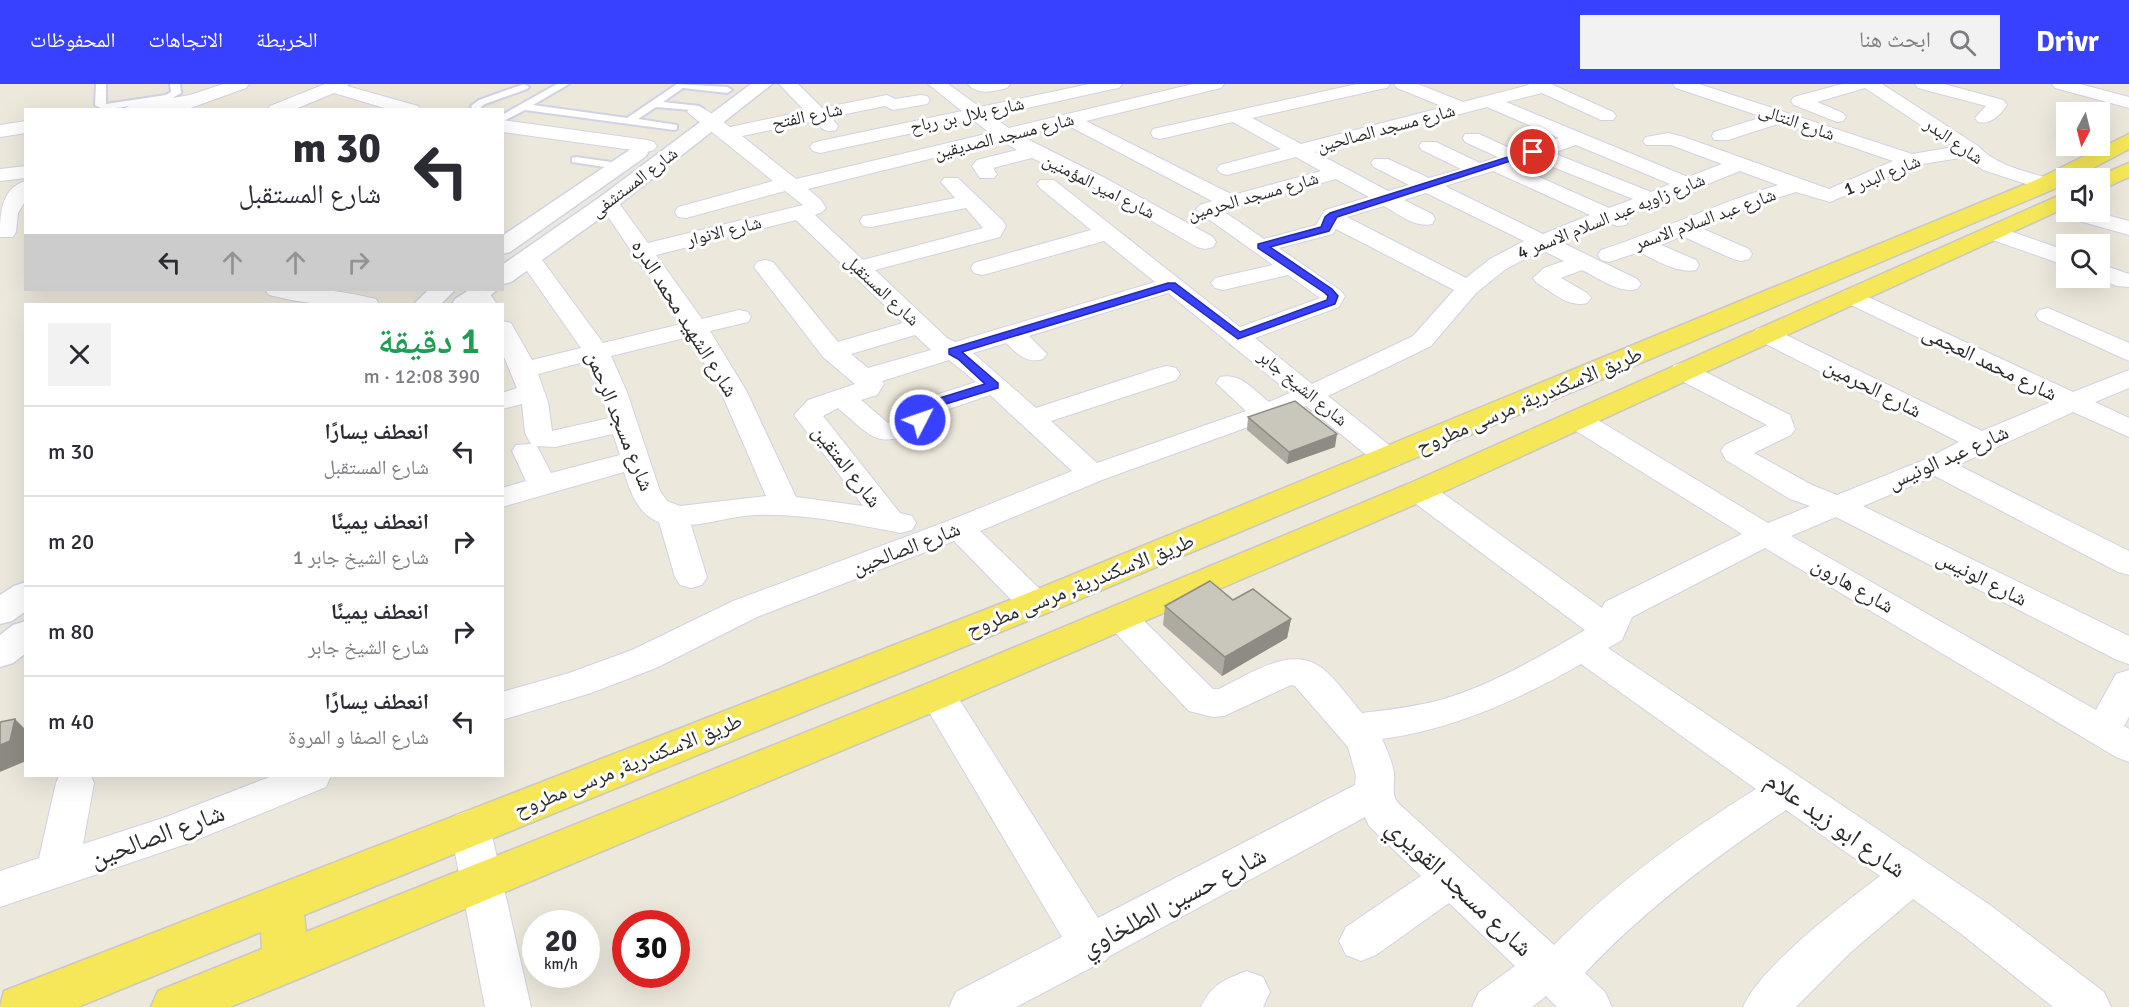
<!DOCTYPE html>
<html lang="ar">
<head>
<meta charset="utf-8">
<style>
	:root { --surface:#fff; --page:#f2f2f3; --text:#2b2b33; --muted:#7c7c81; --line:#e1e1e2; --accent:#3841ff }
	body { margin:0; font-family:Signika,"Noto Naskh Arabic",sans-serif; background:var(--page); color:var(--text); direction:rtl; height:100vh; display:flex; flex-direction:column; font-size:22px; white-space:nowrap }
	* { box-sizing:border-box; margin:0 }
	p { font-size:20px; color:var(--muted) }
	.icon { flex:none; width:33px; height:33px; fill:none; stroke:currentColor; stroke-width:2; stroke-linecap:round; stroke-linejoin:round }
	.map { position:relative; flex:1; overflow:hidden; direction:ltr }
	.sheet { position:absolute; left:24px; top:219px; width:480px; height:474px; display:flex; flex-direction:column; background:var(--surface); border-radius:0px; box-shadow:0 6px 24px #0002; direction:rtl }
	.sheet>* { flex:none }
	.hud { position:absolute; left:24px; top:24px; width:480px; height:183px; border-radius:0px; box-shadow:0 6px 24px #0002; direction:rtl; background:#fff; color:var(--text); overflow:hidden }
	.needle { width:39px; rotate:187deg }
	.buttons { position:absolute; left:2056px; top:18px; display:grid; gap:12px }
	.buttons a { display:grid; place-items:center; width:54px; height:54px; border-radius:0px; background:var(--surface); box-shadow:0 6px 24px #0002; font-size:30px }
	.speed { position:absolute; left:522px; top:826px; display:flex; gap:12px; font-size:30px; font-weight:700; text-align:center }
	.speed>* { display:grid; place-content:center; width:78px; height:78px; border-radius:50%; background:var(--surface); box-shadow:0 6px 24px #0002; line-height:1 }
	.speed small { font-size:15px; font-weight:400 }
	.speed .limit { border:9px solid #d22; background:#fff; color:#111 }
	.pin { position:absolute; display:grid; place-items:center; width:51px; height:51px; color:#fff; margin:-26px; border:3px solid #fff; border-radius:50%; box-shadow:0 2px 6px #0007 }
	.me { position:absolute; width:66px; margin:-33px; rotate:49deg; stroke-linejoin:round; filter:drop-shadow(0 0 4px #0008) }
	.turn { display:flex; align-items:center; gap:21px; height:126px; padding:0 24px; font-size:27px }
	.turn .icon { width:78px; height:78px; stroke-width:2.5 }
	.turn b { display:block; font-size:42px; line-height:51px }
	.lanes { display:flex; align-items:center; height:57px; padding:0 24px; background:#0003; justify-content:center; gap:30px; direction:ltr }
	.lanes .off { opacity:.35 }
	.round { display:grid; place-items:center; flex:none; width:63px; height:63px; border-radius:0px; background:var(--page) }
	.headline { display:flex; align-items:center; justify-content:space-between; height:102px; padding:0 24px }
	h1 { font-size:36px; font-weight:600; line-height:45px; color:#1e9e55 }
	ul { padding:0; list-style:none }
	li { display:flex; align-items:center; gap:18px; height:90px; padding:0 24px; border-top:2px solid var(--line) }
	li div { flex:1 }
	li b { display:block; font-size:22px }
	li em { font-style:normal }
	header { display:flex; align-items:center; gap:36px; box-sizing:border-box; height:84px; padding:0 30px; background:var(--accent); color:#fff }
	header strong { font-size:28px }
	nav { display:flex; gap:33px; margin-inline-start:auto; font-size:21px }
	.search { width:420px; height:54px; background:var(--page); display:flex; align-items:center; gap:15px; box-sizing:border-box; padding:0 21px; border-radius:0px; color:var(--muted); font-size:22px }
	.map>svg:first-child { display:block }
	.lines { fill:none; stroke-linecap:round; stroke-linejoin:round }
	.lane-casing { stroke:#d1d2e4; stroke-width:4 }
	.street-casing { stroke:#d1d2e4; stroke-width:2 }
	.secondary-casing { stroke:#d1d2e4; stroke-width:3 }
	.primary-casing { stroke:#c8c8c8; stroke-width:3 }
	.lane { fill:#fff; fill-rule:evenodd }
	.street { fill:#fff; fill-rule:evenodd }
	.secondary { fill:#fff; fill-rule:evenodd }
	.primary { fill:#f6e758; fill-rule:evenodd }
	.wall { fill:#adaaa1 }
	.shaded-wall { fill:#8d8b83 }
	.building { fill:#c9c6bb; stroke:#8d8b83; stroke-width:1.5 }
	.route { fill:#3841ff; stroke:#242aa6; stroke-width:1.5 }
	.labels { text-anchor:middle; stroke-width:6; stroke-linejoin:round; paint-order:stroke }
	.far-street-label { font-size:18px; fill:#2b2b2b; stroke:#fff }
	.street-label { font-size:21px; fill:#2b2b2b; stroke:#fff }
	.near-street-label { font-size:26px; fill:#2b2b2b; stroke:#fff }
</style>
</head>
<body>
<header>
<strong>Drivr</strong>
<div class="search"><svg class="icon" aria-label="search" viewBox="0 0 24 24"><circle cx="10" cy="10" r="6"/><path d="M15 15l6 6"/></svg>ابحث هنا</div>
<nav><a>الخريطة</a><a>الاتجاهات</a><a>المحفوظات</a></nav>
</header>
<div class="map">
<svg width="2129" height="923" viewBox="0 0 2129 923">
	<rect width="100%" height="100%" fill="#ede8dc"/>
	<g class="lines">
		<defs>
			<path id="lane" d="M96,0H106V20L166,11L171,8L170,0H180L181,9L169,16L104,26L95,21Z
				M524,0L529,3L527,5L485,20L481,23L482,26H473L471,22L479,16Z
				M557,0H569L533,21L627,34L677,0L727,3L732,6L727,9L683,4L663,18L699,22L704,25L702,27L656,23L638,35L677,41V45L674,46L525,26L502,38V31Z
				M576,73L618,79L623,82L618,85L572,78V74Z"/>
			<path id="street" d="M223,0H249L246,4L185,26H122L131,21L190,11Z
				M325,0H349L347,2L418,22L421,26H391L334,9L293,26H267L270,22Z
				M779,0H798L822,24L887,11L895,15L921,11L927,12L930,16L927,20L893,26L885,22L831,33L838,42L836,46C825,49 821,44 814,37L742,52L796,95L990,49L973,36L820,69L813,67L810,63L813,59L820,57L962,27L928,0H948L980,23L1089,0H1122L1119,4L1113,5L991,32L1009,44L1193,0H1224L1221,4L1086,37L1233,111L1321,87L1296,73L1227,91L1220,89L1217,85L1220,81L1281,65L1233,38L1160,55L1153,53L1151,49L1153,45L1357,0H1390L1387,4L1381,5L1252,34L1301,60L1444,23L1397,4L1394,0H1418L1463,18L1529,1L1528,0H1551L1613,28L1616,32L1613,36H1601L1542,9L1506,18L1688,93L1722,80L1671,61H1646L1643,57L1646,53L1668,49L1684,53L1829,105L1893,77L1781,39L1728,56H1714L1712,52L1714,48L1763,33L1676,4L1673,0H1699L1912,70L1954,63L1865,4L1817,18L1843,29L1846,33L1843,37L1837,38L1794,21L1791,17L1794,13L1842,0H1882L1978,62C1997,83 2027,87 2053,96L2056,100L2053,104H2039L1983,86L1966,73L1916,81L1830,118L1796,108L1754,121L1701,144L1749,165L1752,170L1749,175L1741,177L1733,175L1682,152L1661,161L1696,176L1699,181L1696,186C1678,190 1656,176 1639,168L1609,178L1601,176L1598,171L1601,166C1660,147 1717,119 1778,101L1740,87L1668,116L1669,118L1666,122L1659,124L1651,122L1626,132L1629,136L1626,141L1618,142L1608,139L1561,158L1637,195L1641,200L1637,205C1619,210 1599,194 1582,186L1561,194L1587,209L1591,214L1587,219C1569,224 1552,208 1537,199L1533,194L1544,184L1564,177L1542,166L1506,185L1476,209L1431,262L1328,312L1399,369L1403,375L1399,381L1389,384L1379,381L1306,322L1102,396L980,447L1047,512L1052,520L1047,528L1035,532L1023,528L954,457L757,533L656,584L591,609L502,636V608L569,589L632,566L733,517L948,437L1072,387L990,311L937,329L930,342C878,364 879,360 838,324L823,332L900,429L912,432L916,439L912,446L901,449C853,440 804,429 755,431C733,432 713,439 691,441L707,493L702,501L691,504L680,501L675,493L659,438C638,431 630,407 624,388L502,423V404L526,397L512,367L516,361L531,360L525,349L522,320L502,325V309L517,304L502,268V237L511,239L532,276L581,264L518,174L521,169L529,167L537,169L603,259L681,240L598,118L601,114L608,112L615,114L648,159L803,121L785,107L686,134L678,133L675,128L678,123L773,97L687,28L690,24C704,20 718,35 730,43L805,27ZM1487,23L1559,54L1516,67L1479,50H1465L1463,54L1465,58L1498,73L1480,79L1436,58H1422L1419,62L1422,66L1461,85L1429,94L1388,75H1374L1371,79L1374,83L1409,101L1388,107L1315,68ZM1067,41L1212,117L1200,121L1196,125L1200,129L1273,181L1215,194L1211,199L1215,204L1223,206L1288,191L1320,214L1240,243L1054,96H1040L1037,100L1040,104L1091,146L974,179L971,184L974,189L982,191L990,189L1104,157L1155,198L955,258L947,254L875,186L1000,153L1006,142L1003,137L958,94H944L941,98L955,114L871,131L863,132L860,137L863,142L871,143L966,124L983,144L863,176L815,131L822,128L826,124L821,116L808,105L1002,57L1017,66L977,76L972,82L980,94H994L997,90L993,84L1032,74L1091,102L1197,163L1205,165L1213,163L1216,158L1213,153L1105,94L1021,52ZM1576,61L1670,100L1651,108L1553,69ZM1533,75L1633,115L1609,124L1512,81ZM1493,87L1590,131L1543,150L1445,102ZM1336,95L1369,113L1325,126L1316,141L1264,155L1223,127ZM1426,109L1524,157L1490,175L1466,194L1347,133L1384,122C1398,130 1415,144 1432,140L1435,135L1432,130L1404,116ZM796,136L903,239L838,258L773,178L765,176L757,178L754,183L823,273L855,300L808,316L794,331L863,422L796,413L747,308L710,247L748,238L751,233L748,228L739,226L702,235L656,171ZM1336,145L1454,206L1413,252L1312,300L1255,254L1339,223L1345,212L1341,207L1279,164L1333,150ZM1168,209L1290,309L1269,318C1254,306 1240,288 1220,293L1216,299L1246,327L1097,379L1051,337L1176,296L1180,290L1176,284L1167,282L1158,284L1036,324L973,269L1006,259C1018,270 1026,280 1043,275L1047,270L1029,252ZM915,251L931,266L868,284L851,270ZM689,253L721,308L766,412L680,422L667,417L660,407L627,308L611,272ZM949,276L976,298L917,317L907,332L888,339L861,316L877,311L884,300L882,297ZM588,277L609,334L552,347L548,318L538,290ZM613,350L620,371L551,389L537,362L555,363Z
				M968,0H1010L1007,4C994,7 978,12 968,0Z
				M1915,0H1944L2003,16L2007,21C2000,31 1991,41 1978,38L1975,34L1986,22L1918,4Z
				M2052,0H2080L2129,13V24L2055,4Z
				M502,36L647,56L654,58L657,62L654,66L647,68L502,48Z
				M26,37V49L0,53V41Z
				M26,82V94L0,97V85Z
				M26,97V116L18,129L16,148L13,153H0C0,132 0,104 26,97Z
				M2067,123V128H2095L2129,137V151L2065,133L2062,128Z
				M1995,142L2067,167V182L1987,154L1984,149L1987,144Z
				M2100,180L2129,190V203L2117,202L2096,194H2100Z
				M1851,205L2073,308L2129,286V304L2095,318L2129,334V353L2073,328L1958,381L2129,467V491L2118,488L1935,392L1863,422L2129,552V580L2117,576L1836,433L1791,452L2096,626L2116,590L2129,586V633L2124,642L2129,645V678L2116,673L1765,464L1632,533L1622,556L1608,564L1990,821L2104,908L2111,923H2053L1960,849L1913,815L1851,868L1796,923H1743C1761,882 1842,821 1880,792L1786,726C1714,774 1644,826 1585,889L1605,908L1612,923H1557L1546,912L1532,923H1472L1479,908L1515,882L1449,819L1376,871L1361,877L1346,871L1339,857L1346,843L1421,792L1369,742L1365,733L1108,873L1106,876L1016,923H949L956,908L1062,853L919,611L924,601L937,597L950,601L1098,834L1355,701L1356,692L1348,663L1295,602L1291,601L1224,632L1213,633L1189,627L1108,541L1103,533L1108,525L1120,521L1132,525L1213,605H1219C1248,591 1291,560 1322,584C1337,596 1349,614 1362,629C1388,626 1414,623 1440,616C1491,602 1541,572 1585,546L1408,414L1404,407L1408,400L1419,398L1430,400L1602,524L1605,518L1742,450L1568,342L1564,336L1568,330L1578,328L1588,330L1768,439L1810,422L1790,415L1726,376L1721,367L1725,361L1767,341L1674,293L1670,287L1674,281L1683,279L1692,281L1790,331L1795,345L1791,351L1754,369L1812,401L1837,411L1926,375L1959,358L1756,255L1753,250L1756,245L1765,243L1774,245L1982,347L2051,318L1843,217L1839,212L1843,207ZM1581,580L1756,705C1684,750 1614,800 1554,861L1397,718C1391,708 1395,700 1394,689C1392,677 1387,666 1382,655C1454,645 1518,616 1581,580Z
				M265,206C301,202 340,206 376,215L379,220C343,224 304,220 269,211Z
				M469,206H487L497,220H473L466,210Z
				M2048,224L2129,259V277L2039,236L2036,231L2039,226Z
				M59,692H91L94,699L83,760L166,733L272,692H331L326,703L189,759L0,823V787L39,774L56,699Z
				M470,726L484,731L490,743L531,923H485L450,743L456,731Z
				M1247,887L1263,893L1270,908L1263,923H1201C1211,901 1225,895 1247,887Z"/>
			<path id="secondary" d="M751,0H772L616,123L511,198L502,200V181L600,113Z
				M638,63L645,65L648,69L645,73L510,168L502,170V152L631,65Z
				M428,206H455L441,220H414Z
				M469,206H497L480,220H452L455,215Z
				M26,498V527L12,537L0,540V511L14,502Z
				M26,537V569L13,579L0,583V551L13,541Z"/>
			<path id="primary" d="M2129,50V65L2074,94H2067V98L2054,105L1047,529L304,831L306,848L924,601L1408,400L2067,108V123L1430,414L950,621L303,893L230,923H151L158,907L262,865L261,848L78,923H0L4,907L1023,511L2038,95Z
				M2129,79V93L2100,106V94H2094Z"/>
		</defs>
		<use href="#lane" class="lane-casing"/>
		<use href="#street" class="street-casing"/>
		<use href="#secondary" class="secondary-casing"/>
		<use href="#primary" class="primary-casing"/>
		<use href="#lane" class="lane"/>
		<use href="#street" class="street"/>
		<use href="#secondary" class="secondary"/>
		<use href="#primary" class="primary"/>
	</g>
	<path class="wall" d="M1248,333L1335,363L1287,380L1247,346Z
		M1233,516L1291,535L1287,554L1222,592L1163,541L1165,522Z"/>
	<path class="shaded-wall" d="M1337,350L1335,363L1287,380L1289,368Z
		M1291,535L1287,554L1222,592L1225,573Z
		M15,635L26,646V677L0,688V661Z"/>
	<path class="building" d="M1295,317L1337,350L1289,368L1248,333Z
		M1210,497L1233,516L1253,505L1291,535L1225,573L1165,522Z
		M15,635L10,657L0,661V638Z"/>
	<path class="route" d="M1530,66L1538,68L1337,133L1329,147L1270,163L1332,205L1338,212L1335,220L1238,255L1170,205L962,268L998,299V304L936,323L929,327L924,338L920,339L914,336L919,323L927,318L985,300L958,275L949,270V265L1168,199H1175L1240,248L1327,216L1328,212L1325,209L1258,164V160L1321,143L1325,133L1330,129Z"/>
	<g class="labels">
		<g class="far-street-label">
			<text transform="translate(967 31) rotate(-12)" y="6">شارع بلال بن رباح</text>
			<text transform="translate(807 32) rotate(-12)" y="6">شارع الفتح</text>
			<text transform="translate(1797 38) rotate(19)" y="6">شارع النتالى</text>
			<text transform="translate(1386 44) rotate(-15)" y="6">شارع مسجد الصالحين</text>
			<text transform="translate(1004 52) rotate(-14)" y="6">شارع مسجد الصديقين</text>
			<text transform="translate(1954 57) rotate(35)" y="6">شارع البدر</text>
			<text transform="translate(1882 91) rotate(-22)" y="6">شارع البدر 1</text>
			<text transform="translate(634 98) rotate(-37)" y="6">شارع المستشفى</text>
			<text transform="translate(1099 102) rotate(27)" y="6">شارع امير المؤمنين</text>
			<text transform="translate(1253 112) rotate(-16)" y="6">شارع مسجد الحرمين</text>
			<text transform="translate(1611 132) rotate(-22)" y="6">شارع زاويه عبد السلام الاسمر 4</text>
			<text transform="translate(1705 135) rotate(-20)" y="6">شارع عبد السلام الاسمر</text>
			<text transform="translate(724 147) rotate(-14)" y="6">شارع الانوار</text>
			<text transform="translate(882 206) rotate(43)" y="6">شارع المستقبل</text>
			<text transform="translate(1303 304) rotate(39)" y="6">شارع الشيخ جابر</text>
		</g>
		<g class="street-label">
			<text transform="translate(685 234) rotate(58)" y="7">شارع الشهيد محمد الدره</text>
			<text transform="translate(1990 279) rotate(26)" y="7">شارع محمد العجمى</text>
			<text transform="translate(1873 304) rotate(27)" y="7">شارع الحرمين</text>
			<text transform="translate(1529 316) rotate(-23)" y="7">طريق الاسكندرية, مرسى مطروح</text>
			<text transform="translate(620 337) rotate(68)" y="7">شارع مسجد الرحمن</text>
			<text transform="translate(1948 373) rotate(-24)" y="7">شارع عبد الونيس</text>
			<text transform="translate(847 382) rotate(52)" y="7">شارع المتقين</text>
			<text transform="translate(906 464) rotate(-21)" y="7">شارع الصالحين</text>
			<text transform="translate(1982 494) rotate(27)" y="7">شارع الونيس</text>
			<text transform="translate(1080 501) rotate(-22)" y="7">طريق الاسكندرية, مرسى مطروح</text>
			<text transform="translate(1853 501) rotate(30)" y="7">شارع هارون</text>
			<text transform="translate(628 681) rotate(-22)" y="7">طريق الاسكندرية, مرسى مطروح</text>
		</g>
		<g class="near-street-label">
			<text transform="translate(1836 740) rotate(35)" y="9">شارع ابو زيد علام</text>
			<text transform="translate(157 751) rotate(-20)" y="9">شارع الصالحين</text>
			<text transform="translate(1460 803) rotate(43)" y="9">شارع مسجد القويري</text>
			<text transform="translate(1173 817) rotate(-28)" y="9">شارع حسين الطلخاوي</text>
		</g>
	</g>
</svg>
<div class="buttons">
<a><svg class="needle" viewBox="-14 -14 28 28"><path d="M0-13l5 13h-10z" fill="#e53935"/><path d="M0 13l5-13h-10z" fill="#7c7c81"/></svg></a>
<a><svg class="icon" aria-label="sound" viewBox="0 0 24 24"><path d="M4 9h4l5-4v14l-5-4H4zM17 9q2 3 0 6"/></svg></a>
<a><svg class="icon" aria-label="search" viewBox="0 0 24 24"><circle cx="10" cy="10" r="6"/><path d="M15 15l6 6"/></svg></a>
</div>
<div class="speed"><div>20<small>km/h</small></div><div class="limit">30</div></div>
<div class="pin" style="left:1533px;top:68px;background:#d93025"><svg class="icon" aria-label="arrive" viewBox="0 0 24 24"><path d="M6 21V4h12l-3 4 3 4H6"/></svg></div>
<svg class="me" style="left:920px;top:336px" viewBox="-20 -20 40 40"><circle r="17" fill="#3841ff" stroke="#fff" stroke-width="3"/><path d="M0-11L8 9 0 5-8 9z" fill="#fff"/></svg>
<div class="hud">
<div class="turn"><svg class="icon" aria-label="left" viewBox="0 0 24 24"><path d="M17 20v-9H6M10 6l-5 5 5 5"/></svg><div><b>30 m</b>شارع المستقبل</div></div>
<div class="lanes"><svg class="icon" aria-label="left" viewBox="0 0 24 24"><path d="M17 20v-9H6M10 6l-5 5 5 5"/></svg><svg class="icon off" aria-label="ahead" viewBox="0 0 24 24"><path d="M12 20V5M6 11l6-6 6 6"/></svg><svg class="icon off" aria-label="ahead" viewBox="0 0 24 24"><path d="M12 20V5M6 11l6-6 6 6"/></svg><svg class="icon off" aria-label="right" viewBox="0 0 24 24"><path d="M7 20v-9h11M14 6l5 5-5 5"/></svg></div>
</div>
<section class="sheet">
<div class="headline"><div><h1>1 دقيقة</h1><p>390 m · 12:08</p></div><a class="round"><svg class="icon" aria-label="close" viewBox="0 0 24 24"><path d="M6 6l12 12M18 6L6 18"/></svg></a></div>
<ul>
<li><svg class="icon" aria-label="left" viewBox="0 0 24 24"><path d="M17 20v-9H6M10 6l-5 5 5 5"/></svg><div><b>انعطف يسارًا</b><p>شارع المستقبل</p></div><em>30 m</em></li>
<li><svg class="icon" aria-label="right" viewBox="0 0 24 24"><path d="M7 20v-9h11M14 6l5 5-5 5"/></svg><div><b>انعطف يمينًا</b><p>شارع الشيخ جابر 1</p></div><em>20 m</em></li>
<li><svg class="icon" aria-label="right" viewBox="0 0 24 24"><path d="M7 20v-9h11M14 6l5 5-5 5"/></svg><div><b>انعطف يمينًا</b><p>شارع الشيخ جابر</p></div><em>80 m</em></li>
<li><svg class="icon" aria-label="left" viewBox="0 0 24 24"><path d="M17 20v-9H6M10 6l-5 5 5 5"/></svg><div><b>انعطف يسارًا</b><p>شارع الصفا و المروة</p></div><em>40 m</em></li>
</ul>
</section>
</div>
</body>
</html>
